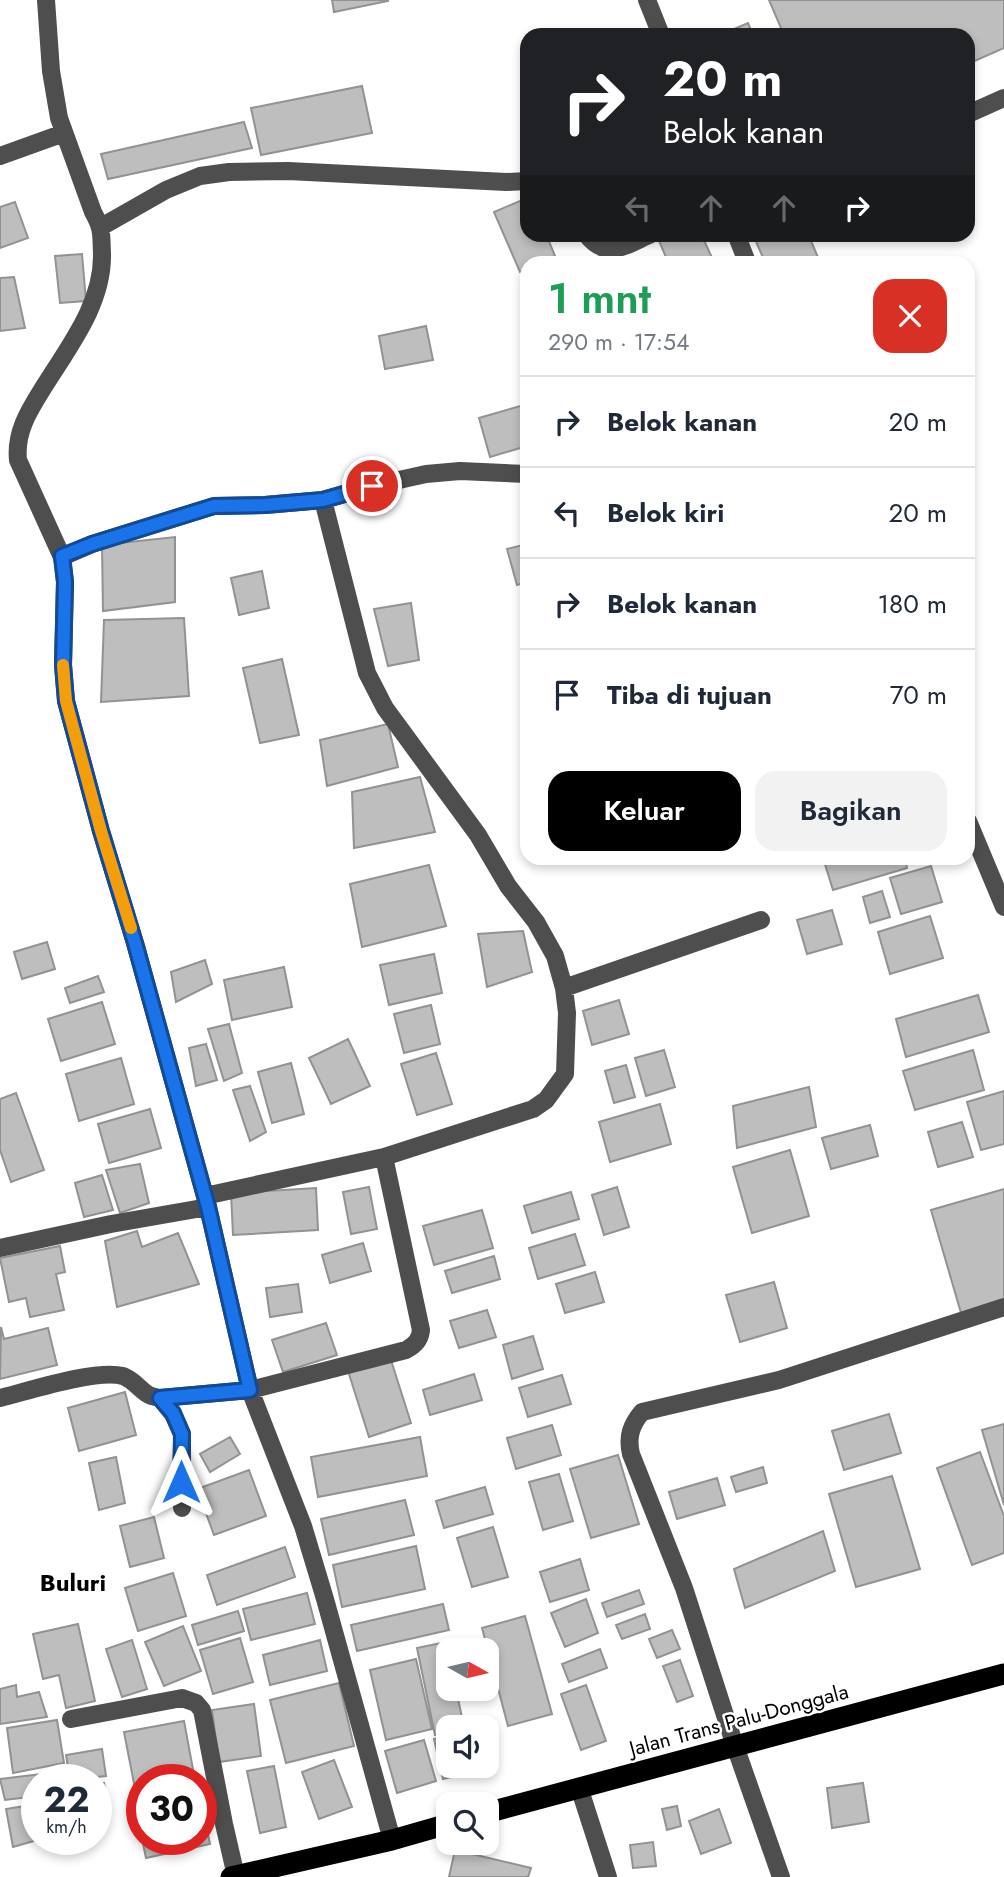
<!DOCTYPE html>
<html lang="id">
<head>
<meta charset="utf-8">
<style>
	:root { --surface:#fff; --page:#f2f2f3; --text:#1f2937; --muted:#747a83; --line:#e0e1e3; --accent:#000 }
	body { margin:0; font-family:Jost,sans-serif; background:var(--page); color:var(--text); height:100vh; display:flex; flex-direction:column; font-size:26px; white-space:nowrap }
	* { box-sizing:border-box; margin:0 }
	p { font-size:23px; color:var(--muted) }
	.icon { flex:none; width:38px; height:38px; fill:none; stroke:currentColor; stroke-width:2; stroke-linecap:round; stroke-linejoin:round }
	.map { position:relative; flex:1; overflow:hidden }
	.drawer { position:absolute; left:520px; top:256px; width:455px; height:609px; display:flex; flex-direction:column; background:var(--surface); border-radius:21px; box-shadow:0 4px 10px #0003 }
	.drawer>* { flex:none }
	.banner { position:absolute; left:520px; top:28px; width:455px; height:214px; border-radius:21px; box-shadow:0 4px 10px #0003; background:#202124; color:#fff; overflow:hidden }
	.needle { width:46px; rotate:98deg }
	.buttons { position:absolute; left:436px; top:1638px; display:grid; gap:14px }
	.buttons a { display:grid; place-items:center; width:63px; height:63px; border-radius:14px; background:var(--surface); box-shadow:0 4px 10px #0003; font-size:35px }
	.speed { position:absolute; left:21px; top:1764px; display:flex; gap:14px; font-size:35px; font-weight:700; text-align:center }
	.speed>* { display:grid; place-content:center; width:91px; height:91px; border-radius:50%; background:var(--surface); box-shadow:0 4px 10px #0003; line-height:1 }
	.speed small { font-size:18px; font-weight:400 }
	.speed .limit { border:10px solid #d22; background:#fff; color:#111 }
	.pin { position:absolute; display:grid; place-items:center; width:60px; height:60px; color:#fff; margin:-30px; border:4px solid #fff; border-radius:50%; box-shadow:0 2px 7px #0007 }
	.me { position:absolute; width:77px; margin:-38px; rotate:0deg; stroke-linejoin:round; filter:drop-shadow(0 0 5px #0008) }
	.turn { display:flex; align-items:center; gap:24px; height:147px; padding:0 28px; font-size:32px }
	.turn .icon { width:91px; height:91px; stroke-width:2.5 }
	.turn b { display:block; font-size:49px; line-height:60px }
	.lanes { display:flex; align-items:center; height:66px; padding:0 28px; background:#0003; justify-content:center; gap:35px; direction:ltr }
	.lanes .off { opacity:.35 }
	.round { display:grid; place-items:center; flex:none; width:74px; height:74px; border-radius:21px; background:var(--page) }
	.headline { display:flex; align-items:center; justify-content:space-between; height:119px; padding:0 28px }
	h1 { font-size:42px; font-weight:600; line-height:52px; color:#1e9e55 }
	.primary-button { display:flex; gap:14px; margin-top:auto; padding:14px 28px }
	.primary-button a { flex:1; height:80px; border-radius:21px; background:var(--accent); color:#fff; font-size:28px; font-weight:600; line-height:80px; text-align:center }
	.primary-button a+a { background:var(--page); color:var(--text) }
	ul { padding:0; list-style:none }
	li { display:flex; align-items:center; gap:21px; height:91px; padding:0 28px; border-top:2px solid var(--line) }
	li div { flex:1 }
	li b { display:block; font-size:26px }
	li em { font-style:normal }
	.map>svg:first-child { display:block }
	.building { fill:#bebebe; stroke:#929292; stroke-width:2 }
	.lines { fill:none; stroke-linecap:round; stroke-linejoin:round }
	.minor { stroke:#4e4e4e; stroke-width:18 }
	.highway { stroke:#000; stroke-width:21 }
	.route-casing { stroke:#114b97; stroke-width:18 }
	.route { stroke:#1a73e8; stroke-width:12 }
	.slow { stroke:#f59e0b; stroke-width:12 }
	.labels { text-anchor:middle; stroke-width:5; stroke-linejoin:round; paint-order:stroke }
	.street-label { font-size:21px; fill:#000; stroke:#fff }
	.quarter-label { font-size:24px; font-weight:bold; fill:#000; stroke:#fff }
</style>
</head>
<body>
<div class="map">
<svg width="1004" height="1877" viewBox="0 0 1004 1877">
	<rect width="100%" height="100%" fill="#fff"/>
	<path class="building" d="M332,0H388V1L334,12Z
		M769,0H1004V48L968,64V35H784Z
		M748,23L753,35H720Z
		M362,86L372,133L261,155L251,108Z
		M244,122L252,148L108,179L101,154Z
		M527,198V234H546L555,256L541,262H527V269L520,272L494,212Z
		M15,202L28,238L0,248V207Z
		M661,234H701L714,262H668L657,236Z
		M808,234L820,262H765L753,235Z
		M82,254L86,301L60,303L55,256Z
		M14,277L25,328L0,331V278Z
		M426,326L433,360L385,369L379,336Z
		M527,404V446L490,457L479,418Z
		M175,537V602L103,611L102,545Z
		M527,544V582L517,585L507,549Z
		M262,571L269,608L239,615L231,578Z
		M411,603L419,660L388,666L374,609Z
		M184,618L189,696L101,702L104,620Z
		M282,659L299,735L260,743L243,668Z
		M388,724L398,767L327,786L320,740Z
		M420,777L435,832L354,848L352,792Z
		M823,858H905L907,868L833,890Z
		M429,865L446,926L362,947L350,884Z
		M931,866L942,902L901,914L890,878Z
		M882,891L890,917L870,923L863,897Z
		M832,910L842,944L807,954L797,920Z
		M930,916L943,958L890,974L878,932Z
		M523,931L532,972L487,987L478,934Z
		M47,942L55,969L22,979L14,952Z
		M434,954L442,993L389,1005L380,965Z
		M205,960L212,984L176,1002L171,972Z
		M284,967L292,1007L232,1020L224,980Z
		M98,976L104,992L70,1003L65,988Z
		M978,995L989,1032L906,1057L896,1019Z
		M619,1000L629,1034L592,1045L583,1011Z
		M102,1002L115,1044L61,1061L48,1019Z
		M431,1005L440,1044L404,1053L394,1014Z
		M229,1024L242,1073L224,1081L208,1029Z
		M348,1039L370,1086L331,1104L309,1058Z
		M206,1044L217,1080L196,1086L189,1048Z
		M664,1050L675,1087L646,1096L635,1058Z
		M973,1050L984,1090L915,1110L903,1071Z
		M436,1053L452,1104L417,1115L401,1064Z
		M121,1058L134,1104L79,1121L66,1074Z
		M291,1063L304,1114L272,1123L258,1072Z
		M626,1065L635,1097L614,1103L605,1071Z
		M250,1086L266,1132L250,1141L233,1090Z
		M809,1087L816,1127L737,1148L733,1106Z
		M1004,1091V1144L981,1150L967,1102Z
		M16,1093L44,1170L11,1182L0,1150V1099Z
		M660,1104L671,1144L610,1162L599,1122Z
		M150,1109L161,1148L109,1163L98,1124Z
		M962,1122L973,1157L938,1167L928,1132Z
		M870,1125L878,1156L831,1169L822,1138Z
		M790,1150L809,1216L752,1233L733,1167Z
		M140,1164L149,1203L120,1213L106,1170Z
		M102,1175L113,1210L84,1217L75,1183Z
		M369,1187L377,1229L351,1234L343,1192Z
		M617,1187L629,1227L604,1235L592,1195Z
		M316,1188L318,1230L233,1235L231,1193Z
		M1004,1189V1300L961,1313L931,1210Z
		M571,1192L579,1219L532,1233L524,1206Z
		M482,1210L493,1248L434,1265L423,1226Z
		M137,1231L142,1247L178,1233L199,1284L117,1307L105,1241Z
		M575,1234L585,1265L538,1279L529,1248Z
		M363,1243L371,1271L330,1283L322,1255Z
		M60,1246L65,1272L56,1274L64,1310L30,1317L26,1298L9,1302L0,1258Z
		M494,1256L500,1279L452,1293L445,1271Z
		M595,1272L604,1302L565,1313L556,1284Z
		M774,1282L787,1328L740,1342L726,1295Z
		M298,1284L302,1312L270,1317L266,1288Z
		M487,1310L496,1337L459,1348L450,1321Z
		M326,1323L337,1355L283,1372L272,1340Z
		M1,1327L4,1339L48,1328L57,1365L0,1379Z
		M533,1336L543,1369L512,1379L503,1345Z
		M390,1357L411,1423L369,1437L348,1371Z
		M474,1374L482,1400L430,1415L423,1390Z
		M562,1375L571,1404L528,1417L519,1388Z
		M125,1392L136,1435L79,1451L68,1408Z
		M889,1414L901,1453L844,1470L832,1431Z
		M1004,1424V1505L982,1430Z
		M552,1425L561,1455L516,1469L507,1438Z
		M230,1437L240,1454L210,1472L200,1454Z
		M420,1437L427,1476L318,1497L311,1457Z
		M980,1452L1004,1516V1553L972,1565L937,1468Z
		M618,1455L639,1524L591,1538L570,1469Z
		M116,1457L125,1503L99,1510L89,1463Z
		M763,1467L767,1483L736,1492L731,1477Z
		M249,1470L266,1516L214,1535L197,1489Z
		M559,1474L573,1521L543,1530L529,1482Z
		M892,1476L920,1569L856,1587L829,1494Z
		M717,1478L725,1505L677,1519L669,1492Z
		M485,1487L493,1514L444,1528L436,1501Z
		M405,1500L414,1535L329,1555L321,1519Z
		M154,1517L164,1558L130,1567L120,1526Z
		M493,1527L508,1577L472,1587L457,1538Z
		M823,1531L835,1571L745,1608L734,1569Z
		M416,1546L425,1589L342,1607L333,1565Z
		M285,1547L295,1577L217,1605L207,1575Z
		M580,1559L589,1590L550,1602L540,1572Z
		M173,1573L186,1616L138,1631L125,1588Z
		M639,1590L644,1604L607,1617L602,1603Z
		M307,1593L315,1624L251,1640L243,1609Z
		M586,1599L598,1633L565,1647L551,1613Z
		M443,1604L449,1630L357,1651L351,1625Z
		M238,1611L244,1631L198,1645L192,1625Z
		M645,1614L650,1629L622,1639L616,1625Z
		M525,1616L552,1714L508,1726L482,1628Z
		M78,1624L95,1701L66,1708L59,1675L43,1679L33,1634Z
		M183,1626L201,1671L164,1686L145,1642Z
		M672,1630L680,1649L657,1658L649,1639Z
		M240,1638L253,1682L213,1694L200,1650Z
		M132,1640L147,1689L122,1697L106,1649Z
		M320,1640L327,1671L270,1685L263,1655Z
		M446,1642L448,1650V1689H456L464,1727H448V1732L435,1735L417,1648Z
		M600,1649L607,1668L569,1682L562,1664Z
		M416,1659L432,1729L386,1740L370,1670Z
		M680,1660L693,1696L677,1702L663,1666Z
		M339,1683L354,1746L286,1763L270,1700Z
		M16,1685L17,1697L39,1692L47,1717L0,1724V1689Z
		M586,1685L606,1741L581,1750L561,1694Z
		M254,1704L261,1756L219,1762L212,1710Z
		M57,1720L64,1763L13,1773L7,1728Z
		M184,1721L195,1780H142V1798L137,1799L124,1732Z
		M448,1736V1766H486V1755L489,1768L443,1779L434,1739Z
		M424,1740L436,1781L397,1793L385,1751Z
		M102,1749L106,1776L70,1780L66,1755Z
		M334,1760L352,1807L319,1819L302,1772Z
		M274,1766L286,1827L260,1833L247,1771Z
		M49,1773L51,1780H37V1796L5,1800L0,1779Z
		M104,1783L110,1813L96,1816V1785Z
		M863,1783L869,1822L832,1828L827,1788Z
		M201,1800L210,1844L146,1858L142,1839H201Z
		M37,1804V1839H41L13,1847L6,1809Z
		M677,1806L681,1826L667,1830L662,1809Z
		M719,1809L731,1843L701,1854L689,1821Z
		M653,1842L656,1866L633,1868L630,1845Z
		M455,1850L531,1868L528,1877H449Z"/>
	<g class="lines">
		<path class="minor" d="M46,0L51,71L59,118L93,212C103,230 101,234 102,254C103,303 70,345 45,385C30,409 15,431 18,460L62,557L65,582L63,665L66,701L101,831L135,943L208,1207L250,1390L303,1526L325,1599L392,1840
			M647,0L661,35
			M968,114L1004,98
			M0,156L64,133
			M101,227L166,190L200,176L229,172L288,171L506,182L527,181
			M586,234C606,261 626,245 651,234
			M736,234L747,262
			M62,557L92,544L214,506L265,505L323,500L372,486L426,474L460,471L527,474
			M968,821L1004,907
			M564,988L761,920
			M205,1196L384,1157L533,1109L546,1100L565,1074L567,1013L564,988L555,956L536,922L508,886L478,835L385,708L367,673L323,500
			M0,1248L111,1224L208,1207
			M0,1398C29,1391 95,1369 123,1376C134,1380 140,1390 149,1395C153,1397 156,1397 160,1398L250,1390L406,1350C415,1345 420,1340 421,1330L384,1157
			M160,1398L173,1414L182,1434V1508
			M71,1719L182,1698L196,1703L202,1710L224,1824L236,1876
			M579,1787L608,1877
			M781,1877L735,1746L684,1588L631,1454C627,1437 631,1425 642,1412L779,1380L1004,1307"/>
		<path class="highway" d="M486,1813L1004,1674
			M231,1877L392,1840L448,1824"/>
	</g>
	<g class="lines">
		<defs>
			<path id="route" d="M181,1482L182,1434L173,1413L160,1398L250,1390L208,1207L135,943L101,831L66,701L63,665L65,582L62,556L92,544L214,506L265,505L323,500L372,486"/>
		</defs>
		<use href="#route" class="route-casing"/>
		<use href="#route" class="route"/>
		<path class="slow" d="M63,665L66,701L101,831L131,928"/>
	</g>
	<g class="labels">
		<g class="street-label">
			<text transform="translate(739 1720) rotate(-15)" y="7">Jalan Trans Palu-Donggala</text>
		</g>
		<g class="quarter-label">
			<text x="73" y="1591">Buluri</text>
		</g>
	</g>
</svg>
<div class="buttons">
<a><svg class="needle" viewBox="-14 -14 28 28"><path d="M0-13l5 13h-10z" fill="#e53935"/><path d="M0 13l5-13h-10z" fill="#747a83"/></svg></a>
<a><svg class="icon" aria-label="sound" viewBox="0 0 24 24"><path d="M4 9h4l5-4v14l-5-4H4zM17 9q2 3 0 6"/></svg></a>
<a><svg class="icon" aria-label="search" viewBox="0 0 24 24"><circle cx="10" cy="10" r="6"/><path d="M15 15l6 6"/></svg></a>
</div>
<div class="speed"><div>22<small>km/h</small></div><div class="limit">30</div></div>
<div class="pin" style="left:372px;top:486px;background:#d93025"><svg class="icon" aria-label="arrive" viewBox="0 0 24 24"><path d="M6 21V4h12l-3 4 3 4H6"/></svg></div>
<svg class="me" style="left:181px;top:1482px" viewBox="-20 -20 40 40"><path d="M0-17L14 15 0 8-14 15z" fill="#1a73e8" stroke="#fff" stroke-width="4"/></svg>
<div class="banner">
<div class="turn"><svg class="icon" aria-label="right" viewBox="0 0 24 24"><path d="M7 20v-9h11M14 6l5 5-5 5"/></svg><div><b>20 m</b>Belok kanan</div></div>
<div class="lanes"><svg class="icon off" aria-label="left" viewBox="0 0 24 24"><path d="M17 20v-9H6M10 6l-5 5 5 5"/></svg><svg class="icon off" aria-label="ahead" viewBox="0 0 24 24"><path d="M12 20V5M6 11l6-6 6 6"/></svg><svg class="icon off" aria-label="ahead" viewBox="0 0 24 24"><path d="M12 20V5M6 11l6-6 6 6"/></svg><svg class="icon" aria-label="right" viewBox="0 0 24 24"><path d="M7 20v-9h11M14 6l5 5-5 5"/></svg></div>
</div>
<section class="drawer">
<div class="headline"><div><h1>1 mnt</h1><p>290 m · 17:54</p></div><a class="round" style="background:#d93025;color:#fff"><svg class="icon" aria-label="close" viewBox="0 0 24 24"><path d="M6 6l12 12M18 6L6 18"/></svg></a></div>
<ul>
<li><svg class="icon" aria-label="right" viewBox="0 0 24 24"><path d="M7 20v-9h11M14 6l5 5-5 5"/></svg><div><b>Belok kanan</b></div><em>20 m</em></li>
<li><svg class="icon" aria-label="left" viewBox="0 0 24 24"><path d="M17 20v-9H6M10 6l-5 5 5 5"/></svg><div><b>Belok kiri</b></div><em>20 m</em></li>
<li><svg class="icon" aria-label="right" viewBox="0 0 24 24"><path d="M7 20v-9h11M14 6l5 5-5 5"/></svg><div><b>Belok kanan</b></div><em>180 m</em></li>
<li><svg class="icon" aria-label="arrive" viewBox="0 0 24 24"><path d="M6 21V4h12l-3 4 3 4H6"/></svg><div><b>Tiba di tujuan</b></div><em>70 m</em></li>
</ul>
<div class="primary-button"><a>Keluar</a><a>Bagikan</a></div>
</section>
</div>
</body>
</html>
